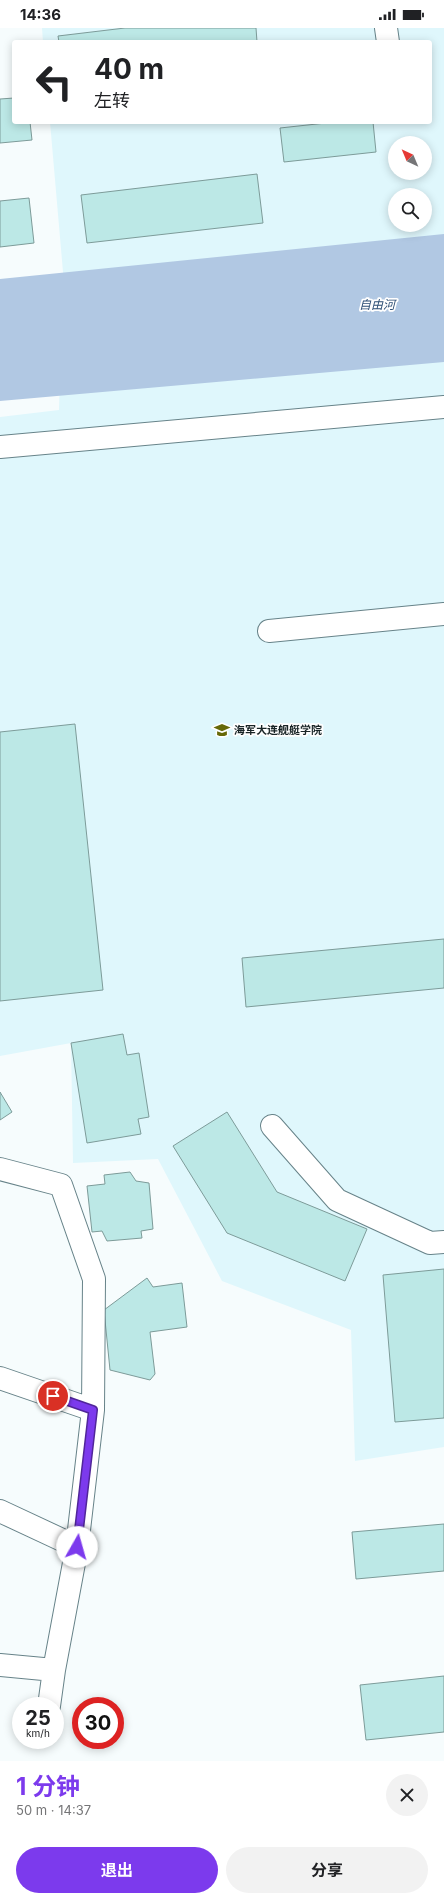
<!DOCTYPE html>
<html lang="zh">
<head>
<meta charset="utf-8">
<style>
	:root { --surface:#fff; --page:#f2f2f2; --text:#202124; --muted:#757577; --accent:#7c3aed }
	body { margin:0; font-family:Inter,"Noto Sans SC",sans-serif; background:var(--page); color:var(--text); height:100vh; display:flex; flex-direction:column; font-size:15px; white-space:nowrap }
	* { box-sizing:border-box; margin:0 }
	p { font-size:13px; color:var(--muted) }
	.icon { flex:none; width:22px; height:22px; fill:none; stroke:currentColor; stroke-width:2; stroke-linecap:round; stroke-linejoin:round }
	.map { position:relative; height:1733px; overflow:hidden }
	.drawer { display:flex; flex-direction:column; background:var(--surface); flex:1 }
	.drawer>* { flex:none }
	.banner { position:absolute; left:12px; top:12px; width:420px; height:84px; border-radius:4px; box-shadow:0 2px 10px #0003; background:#fff; color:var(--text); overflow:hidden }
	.needle { width:26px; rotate:316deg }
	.buttons { position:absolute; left:388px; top:108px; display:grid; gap:8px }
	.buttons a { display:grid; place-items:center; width:44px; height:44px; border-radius:50%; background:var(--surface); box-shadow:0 2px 10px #0003; font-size:20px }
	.speed { position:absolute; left:12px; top:1669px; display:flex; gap:8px; font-size:20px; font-weight:700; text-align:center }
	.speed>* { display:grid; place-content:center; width:52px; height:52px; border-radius:50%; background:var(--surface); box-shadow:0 2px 10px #0003; line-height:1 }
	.speed small { font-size:10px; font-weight:400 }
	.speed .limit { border:6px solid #d22; background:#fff; color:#111 }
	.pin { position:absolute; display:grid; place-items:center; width:34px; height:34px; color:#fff; margin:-17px; border:2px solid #fff; border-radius:50%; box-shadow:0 1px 4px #0007 }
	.me { position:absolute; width:44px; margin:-22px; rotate:7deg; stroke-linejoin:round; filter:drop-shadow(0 0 3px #0008) }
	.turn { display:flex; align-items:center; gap:14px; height:84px; padding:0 16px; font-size:18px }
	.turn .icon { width:52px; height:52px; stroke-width:2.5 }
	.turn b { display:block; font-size:28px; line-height:34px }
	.round { display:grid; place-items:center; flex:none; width:42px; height:42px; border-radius:21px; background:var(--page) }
	.summary { display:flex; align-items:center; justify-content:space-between; height:68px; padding:0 16px }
	h1 { font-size:24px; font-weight:700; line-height:30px; color:var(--accent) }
	.button { display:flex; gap:8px; margin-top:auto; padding:8px 16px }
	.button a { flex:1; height:46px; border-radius:24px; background:var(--accent); color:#fff; font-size:16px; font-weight:700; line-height:46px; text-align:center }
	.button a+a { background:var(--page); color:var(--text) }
	.status { display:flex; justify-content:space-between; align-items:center; height:28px; padding:0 20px; background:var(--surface); direction:ltr }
	.status svg { height:11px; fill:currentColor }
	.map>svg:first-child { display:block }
	.built { fill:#dff7fc; fill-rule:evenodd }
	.water { fill:#b1c8e3 }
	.building { fill:#bce8e6; stroke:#7d9b99 }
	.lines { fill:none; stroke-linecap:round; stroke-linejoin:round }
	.minor-casing { stroke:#678389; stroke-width:24 }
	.minor { stroke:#fff; stroke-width:22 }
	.route-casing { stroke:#51269a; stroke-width:10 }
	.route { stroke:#7c3aed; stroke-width:7 }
	.labels { text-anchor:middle; stroke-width:3.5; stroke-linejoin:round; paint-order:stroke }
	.poi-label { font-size:11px; font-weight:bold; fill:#182426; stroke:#fff; text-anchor:start }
	.water-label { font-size:12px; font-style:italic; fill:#2d4f75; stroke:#fff }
</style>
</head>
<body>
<div class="status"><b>14:36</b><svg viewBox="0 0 49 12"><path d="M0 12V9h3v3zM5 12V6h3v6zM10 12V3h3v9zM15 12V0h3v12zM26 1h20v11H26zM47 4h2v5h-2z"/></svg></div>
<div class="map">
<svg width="444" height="1733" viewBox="0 0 444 1733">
	<rect width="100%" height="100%" fill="#f6fcfd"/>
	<path class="built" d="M42,0H444V1419L355,1433L351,1302L222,1253L158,1131L73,1135L71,1015L0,1028V389L59,382L63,244L50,94H430V14H43ZM395,115H425V145H395ZM395,167H425V197H395Z"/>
	<path class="water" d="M444,206V334L0,373V251Z"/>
	<path class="building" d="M125,0H256L257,14H59L58,8Z
		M14,70V94H30L32,112L0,115V71Z
		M335,94H373L376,124L284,134L280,100Z
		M257,146L263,195L87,215L81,167Z
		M29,170L34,215L0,219V173Z
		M75,696L103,962L0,973V704Z
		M444,911V960L246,979L242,930Z
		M123,1006L127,1027L139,1025L149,1089L138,1091L141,1106L87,1115L71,1015Z
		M0,1064L12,1084L0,1092Z
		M227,1084L277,1164L367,1201L345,1253L227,1205L173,1118Z
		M130,1144L136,1153L149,1155L153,1201L141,1203L142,1210L107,1213L102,1203L92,1204L87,1158L105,1156L104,1147Z
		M444,1241V1390L395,1394L383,1247Z
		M147,1250L153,1259L182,1255L187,1299L150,1304L155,1346L150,1352L110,1342L104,1282Z
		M444,1496V1543L356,1551L352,1504Z
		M444,1648V1704L366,1712L360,1657Z"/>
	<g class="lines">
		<defs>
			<path id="minor" d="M386,0L388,14
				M0,419L444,379
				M269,603L444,586
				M272,1098L337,1172L430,1215L444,1214
				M0,1141L61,1157L94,1251L93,1382L77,1519L54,1642L49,1678
				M0,1350L93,1382
				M0,1483L77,1519
				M0,1637L54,1642"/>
		</defs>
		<use href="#minor" class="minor-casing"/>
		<use href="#minor" class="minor"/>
	</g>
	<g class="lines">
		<defs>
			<path id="route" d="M53,1368L93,1382L77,1519"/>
		</defs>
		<use href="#route" class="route-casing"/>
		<use href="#route" class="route"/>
	</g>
	<defs>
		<symbol id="university-bare" viewBox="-9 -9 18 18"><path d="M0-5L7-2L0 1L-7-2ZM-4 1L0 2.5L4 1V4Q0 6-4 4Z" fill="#666908" stroke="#fff" stroke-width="2.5" paint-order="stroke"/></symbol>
	</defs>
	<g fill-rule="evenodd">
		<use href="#university-bare" x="211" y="691" width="22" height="22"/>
	</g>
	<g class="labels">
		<g class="poi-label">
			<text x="234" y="706">海军大连舰艇学院</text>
		</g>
		<g class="water-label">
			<text x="377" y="281">自由河</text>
		</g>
	</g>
</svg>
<div class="buttons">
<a><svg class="needle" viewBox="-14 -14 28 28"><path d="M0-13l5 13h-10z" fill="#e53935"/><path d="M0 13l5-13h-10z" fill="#757577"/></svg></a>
<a><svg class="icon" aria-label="search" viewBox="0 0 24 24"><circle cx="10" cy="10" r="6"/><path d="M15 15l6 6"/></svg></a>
</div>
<div class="speed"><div>25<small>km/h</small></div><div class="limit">30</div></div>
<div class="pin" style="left:53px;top:1368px;background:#d93025"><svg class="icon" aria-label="arrive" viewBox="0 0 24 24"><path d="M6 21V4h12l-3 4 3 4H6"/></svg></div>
<svg class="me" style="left:77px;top:1519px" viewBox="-20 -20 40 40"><circle r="19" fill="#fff"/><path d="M0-13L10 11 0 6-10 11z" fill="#7c3aed"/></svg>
<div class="banner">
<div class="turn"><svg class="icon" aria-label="left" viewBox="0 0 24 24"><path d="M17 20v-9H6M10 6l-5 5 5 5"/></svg><div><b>40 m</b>左转</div></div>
</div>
</div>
<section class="drawer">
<div class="summary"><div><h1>1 分钟</h1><p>50 m · 14:37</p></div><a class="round"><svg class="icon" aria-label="close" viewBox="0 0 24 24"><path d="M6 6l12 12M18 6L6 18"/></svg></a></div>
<div class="button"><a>退出</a><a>分享</a></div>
</section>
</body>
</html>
